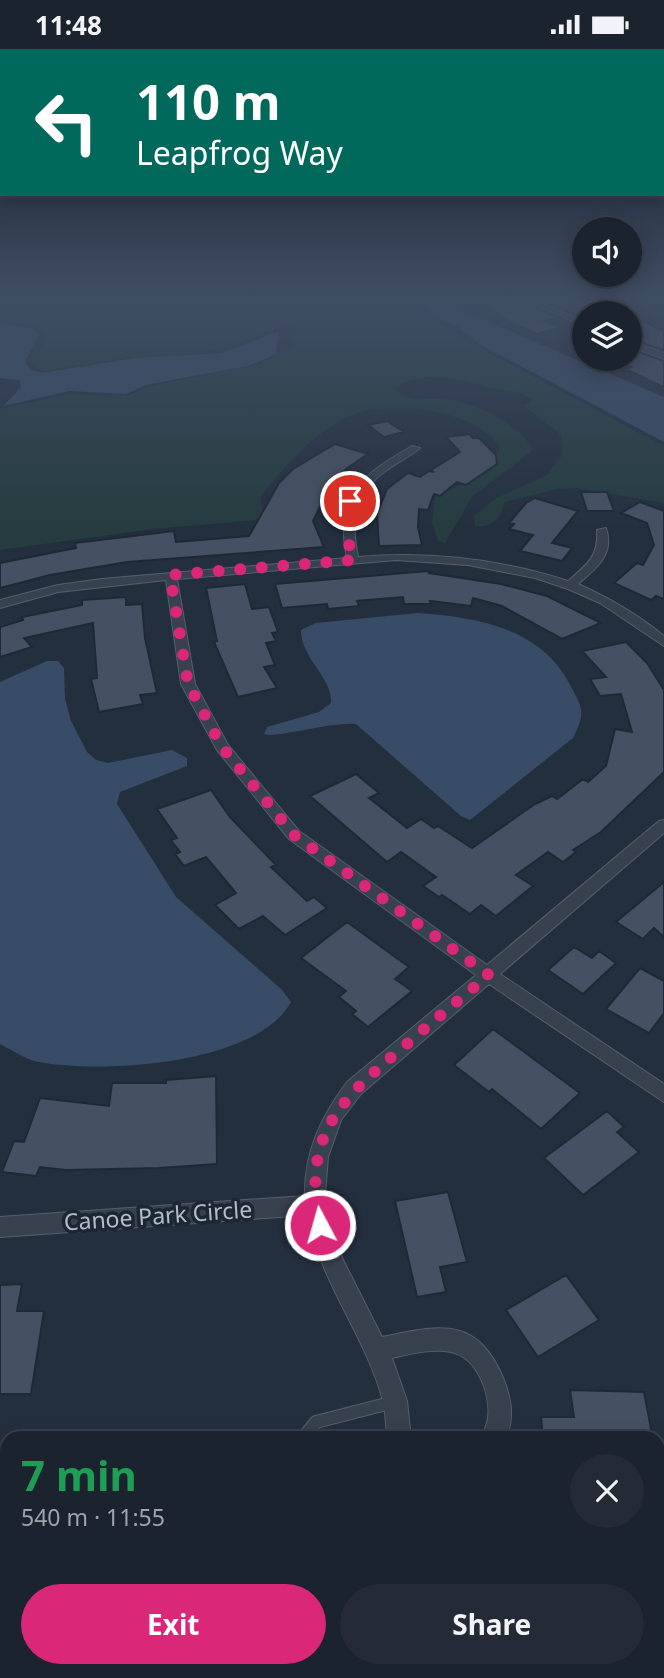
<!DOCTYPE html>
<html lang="en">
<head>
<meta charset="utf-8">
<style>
	:root { --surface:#1b232e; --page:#242b36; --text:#f1f3f6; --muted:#a0a4aa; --line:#39404a; --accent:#db2777 }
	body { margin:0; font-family:"Noto Sans",sans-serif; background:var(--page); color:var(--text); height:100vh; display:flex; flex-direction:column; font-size:26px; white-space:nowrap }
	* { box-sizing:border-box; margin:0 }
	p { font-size:23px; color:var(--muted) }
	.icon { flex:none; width:38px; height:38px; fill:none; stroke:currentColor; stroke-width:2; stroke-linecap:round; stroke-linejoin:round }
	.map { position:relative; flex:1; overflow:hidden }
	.side { position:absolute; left:0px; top:1382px; width:665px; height:247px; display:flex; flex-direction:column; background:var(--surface); border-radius:21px 21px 0 0; box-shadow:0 4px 18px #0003,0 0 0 2px var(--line) }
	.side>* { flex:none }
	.guide { position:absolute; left:0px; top:0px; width:665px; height:147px; box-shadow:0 4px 18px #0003,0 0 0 2px var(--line); background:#00695c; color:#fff; overflow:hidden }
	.buttons { position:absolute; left:572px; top:168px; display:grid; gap:14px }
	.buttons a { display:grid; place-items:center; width:70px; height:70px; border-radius:50%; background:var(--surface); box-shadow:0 4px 18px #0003,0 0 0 2px var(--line); font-size:35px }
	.pin { position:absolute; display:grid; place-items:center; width:60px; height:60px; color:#fff; margin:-30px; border:4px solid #fff; border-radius:50%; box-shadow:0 2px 7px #0007 }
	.me { position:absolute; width:77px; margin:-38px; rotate:354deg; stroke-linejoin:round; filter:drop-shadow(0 0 5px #0008) }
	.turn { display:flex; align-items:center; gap:24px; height:147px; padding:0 21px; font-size:32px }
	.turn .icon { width:91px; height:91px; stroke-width:2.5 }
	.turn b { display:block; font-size:49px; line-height:60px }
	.round { display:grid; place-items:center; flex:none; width:74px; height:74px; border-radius:37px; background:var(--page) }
	.headline { display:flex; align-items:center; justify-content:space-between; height:119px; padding:0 21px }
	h1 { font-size:42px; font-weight:700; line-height:52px; color:#1e9e55 }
	.cta { display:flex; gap:14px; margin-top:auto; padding:14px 21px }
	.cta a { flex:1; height:80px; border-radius:42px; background:var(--accent); color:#fff; font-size:28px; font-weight:700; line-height:80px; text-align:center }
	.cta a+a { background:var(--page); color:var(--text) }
	.status { display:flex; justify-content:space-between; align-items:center; height:49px; padding:0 35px; background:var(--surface); direction:ltr }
	.status svg { height:19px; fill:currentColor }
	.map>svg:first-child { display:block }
	.green { fill:#263c3f }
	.water { fill:#394c67 }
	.building { fill:#455162; stroke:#1f2835; stroke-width:2 }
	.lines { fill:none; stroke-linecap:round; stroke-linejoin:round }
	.lane-casing { stroke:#565f6c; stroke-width:14 }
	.street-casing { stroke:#565f6c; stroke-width:2 }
	.lane { stroke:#38414e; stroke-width:12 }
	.street { fill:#38414e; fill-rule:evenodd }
	.route { stroke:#db2777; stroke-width:12; stroke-dasharray:0 21.6 }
	.labels { text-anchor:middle; stroke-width:7; stroke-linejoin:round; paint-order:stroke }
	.near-street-label { font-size:23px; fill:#b4bcc9; stroke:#1d2633 }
</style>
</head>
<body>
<div class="status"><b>11:48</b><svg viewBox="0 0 49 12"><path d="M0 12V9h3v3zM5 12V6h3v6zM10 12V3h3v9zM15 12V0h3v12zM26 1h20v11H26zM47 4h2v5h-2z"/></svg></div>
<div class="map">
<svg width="664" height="1629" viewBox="0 0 664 1629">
	<rect width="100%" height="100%" fill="#242f3e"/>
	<path class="green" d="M0,251H410L414,257L474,296L664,397V454L576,439L557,440L505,453C499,470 494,479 475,477L474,467L496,449L547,426L563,405L560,385L524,357L532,351C519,341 511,343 496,340C455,331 435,318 393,339C417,358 425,346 451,351C479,356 520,375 533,401L472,448L445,494L438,492L432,474L435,448L490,422L500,398C476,361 391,350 352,366C320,378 280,421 261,448L263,466L256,471L153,480L0,501V360L68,345L127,347L150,337L260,315L297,296L292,290L297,279L285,277L235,296L185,306L132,308L45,322L36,320L31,312L43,296L45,286L41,280L0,271Z"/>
	<path class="water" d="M417,251H446L470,265L664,348V393L479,295L460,279L434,267Z
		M0,273L36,281L39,286L25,313L31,321L42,324L134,309L222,304L279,282L276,305L248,317L146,336L126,345L69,342L3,357L21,339L20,331L0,329Z
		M418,564C476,568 540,579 569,634C583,660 586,663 573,689L470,771L461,767L356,675C335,672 271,690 264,685L267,678L319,663L331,654C333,629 300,608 301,581L316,574Z
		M47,612H58L64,619L65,650L71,672L87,703L96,711L108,714L172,701L187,709V717L120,743L117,755L176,848L281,940L291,953C257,1016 101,1025 39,1013C26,1011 12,1001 0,995V633Z"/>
	<path class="building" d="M522,251L559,269L545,272L561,278L537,285L510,273L483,255Z
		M540,251H610L611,258L575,265Z
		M630,266L664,282V301L630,290Z
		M630,300L664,312V338L625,320L632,318L614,310H630Z
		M387,372L404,383L384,388L368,376Z
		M469,385L473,389H479L496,406L497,415L466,436L457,433L440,447L434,445L428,461L419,460L418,478L422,496L379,497L377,465L387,440L408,424L420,428L429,422L434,423L431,421L460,403L446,388Z
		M335,395L368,405L346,420L329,439L313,472L324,498L127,513L50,526L0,539V514L76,499L75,494L174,482L176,493L249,487L279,434L293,420Z
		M581,443H607L614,462H587Z
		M535,449L578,462L552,494L572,499L562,512L520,502L533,486L509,480L514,475L509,474L526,454Z
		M640,453L664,462V550L656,547L651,551L614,534L637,514L643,516L654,496L647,474L621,464Z
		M428,522L429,524L501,535L547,547L601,574L562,590L502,557L473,549L471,557L430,552L431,555H404L403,548L357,552L359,557L328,560L327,555L282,559L275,535Z
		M245,535L252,560L269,558L278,583L272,584L276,592L266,594L275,616L264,618L277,639L238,648L214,593L217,592L206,539Z
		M126,548V556L142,555L145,589L157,644L140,646L143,655L99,663L91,630L97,629L93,574L24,589L32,598L0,608V578L23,571L22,568L82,556V551Z
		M626,593L647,614L664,641V723L601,783L573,801L576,803L563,813L548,803L516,826L533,837L496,867L481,856L470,865L442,846L439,848L423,837L436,828L401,803L387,813L310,747L356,725L379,744L369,749L407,779L421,770L434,779L438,777L472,799L535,755L552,747L557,750L583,730L588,733L606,717L615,680L632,683L621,645L600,647L590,630L606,628L582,602Z
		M211,741L230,768L276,816L271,818L307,852L314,848L327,859L285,886L263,867L239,880L215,856L236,844L206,808L184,817L175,805L180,803L171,791L177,789L157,760Z
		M664,833V888L654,879L643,890L616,873Z
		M347,873L409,918L395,930L412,942L368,978L352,965L356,962L339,948L346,942L301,909Z
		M574,898L592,909L599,902L616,914L583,945L548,921Z
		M640,919L664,932V964L649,984L606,960Z
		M493,980L580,1044L541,1080L492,1040L489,1043L454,1016Z
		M216,1027L217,1115L159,1119L66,1121L40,1118L36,1127L2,1123L14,1092L24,1093L40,1049L109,1057L112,1034H166V1031Z
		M607,1062L624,1078L617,1083L639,1103L583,1146L544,1109Z
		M448,1143L467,1213L440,1218L446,1243L417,1248L395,1152Z
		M566,1226L599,1271L538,1308L506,1261Z
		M22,1235L17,1262H44L31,1345H0V1236Z
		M570,1341L644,1343L653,1390H543L541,1368H574Z"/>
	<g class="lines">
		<defs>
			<path id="lane" d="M302,1390L316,1373L394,1353
				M0,1573L7,1575
				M93,1622L119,1629
				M213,1629L231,1622"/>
			<path id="street" d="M524,251H534L584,272V277Z
				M630,292L664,304V310L630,297Z
				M412,397L420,399C410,407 398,413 387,421C355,443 350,471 358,508C429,502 500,510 568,532C587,516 599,507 597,481L606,479C615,505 596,520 578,535C609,549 637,565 664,587V597L600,554L568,540L535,529L468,516L396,511L177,530L195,635L228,696L299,782L487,916L659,772L664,771V784L500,925L664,1035V1053L489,935L361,1045L341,1071L328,1108L325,1145L332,1180L343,1211L382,1288C441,1276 477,1266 504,1331C512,1352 514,1369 506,1390H481C484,1383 487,1376 488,1369C491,1345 477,1308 451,1303C432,1299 410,1305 392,1309L407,1352L411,1390H387C386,1377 386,1364 383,1352C366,1287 319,1232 308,1166L0,1188V1168L305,1147C304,1103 321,1068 347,1033L476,926L289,790L217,701L181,635L166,531L58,543L0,559V551L58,536L102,530L347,509C334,444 360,428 412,397Z
				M408,1622H436L437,1629H409Z"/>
		</defs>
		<use href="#lane" class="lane-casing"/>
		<use href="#street" class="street-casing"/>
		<use href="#lane" class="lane"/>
		<use href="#street" class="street"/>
	</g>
	<linearGradient id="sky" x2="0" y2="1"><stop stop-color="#141a22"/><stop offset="0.52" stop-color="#3f4d63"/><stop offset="1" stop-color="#3f4d63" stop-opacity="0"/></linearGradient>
	<rect width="664" height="479" fill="url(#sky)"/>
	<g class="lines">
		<path class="route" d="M320,1176C302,1087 339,1052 402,999C431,974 460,950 489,926L294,786L222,698L188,635L170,526L354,511L346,486L350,452"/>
	</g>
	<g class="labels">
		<g class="near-street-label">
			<text transform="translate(158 1167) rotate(-4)" y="8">Canoe Park Circle</text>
		</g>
	</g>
</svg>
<div class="buttons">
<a><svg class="icon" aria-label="sound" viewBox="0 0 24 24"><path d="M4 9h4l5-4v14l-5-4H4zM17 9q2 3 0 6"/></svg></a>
<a><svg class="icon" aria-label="layers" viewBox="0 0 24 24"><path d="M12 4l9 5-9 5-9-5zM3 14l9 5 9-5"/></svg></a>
</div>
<div class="pin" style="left:350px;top:452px;background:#d93025"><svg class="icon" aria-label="arrive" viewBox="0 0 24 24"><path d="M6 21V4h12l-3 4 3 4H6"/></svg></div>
<svg class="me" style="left:320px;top:1176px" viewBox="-20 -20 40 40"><circle r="17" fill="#db2777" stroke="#fff" stroke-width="3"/><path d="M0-11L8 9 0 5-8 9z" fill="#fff"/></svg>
<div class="guide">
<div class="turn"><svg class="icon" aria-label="left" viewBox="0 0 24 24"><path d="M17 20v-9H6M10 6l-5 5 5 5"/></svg><div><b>110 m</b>Leapfrog Way</div></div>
</div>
<section class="side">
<div class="headline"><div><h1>7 min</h1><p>540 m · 11:55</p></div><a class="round"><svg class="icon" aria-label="close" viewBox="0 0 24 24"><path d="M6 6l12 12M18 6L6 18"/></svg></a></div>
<div class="cta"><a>Exit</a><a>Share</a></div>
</section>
</div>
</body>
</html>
